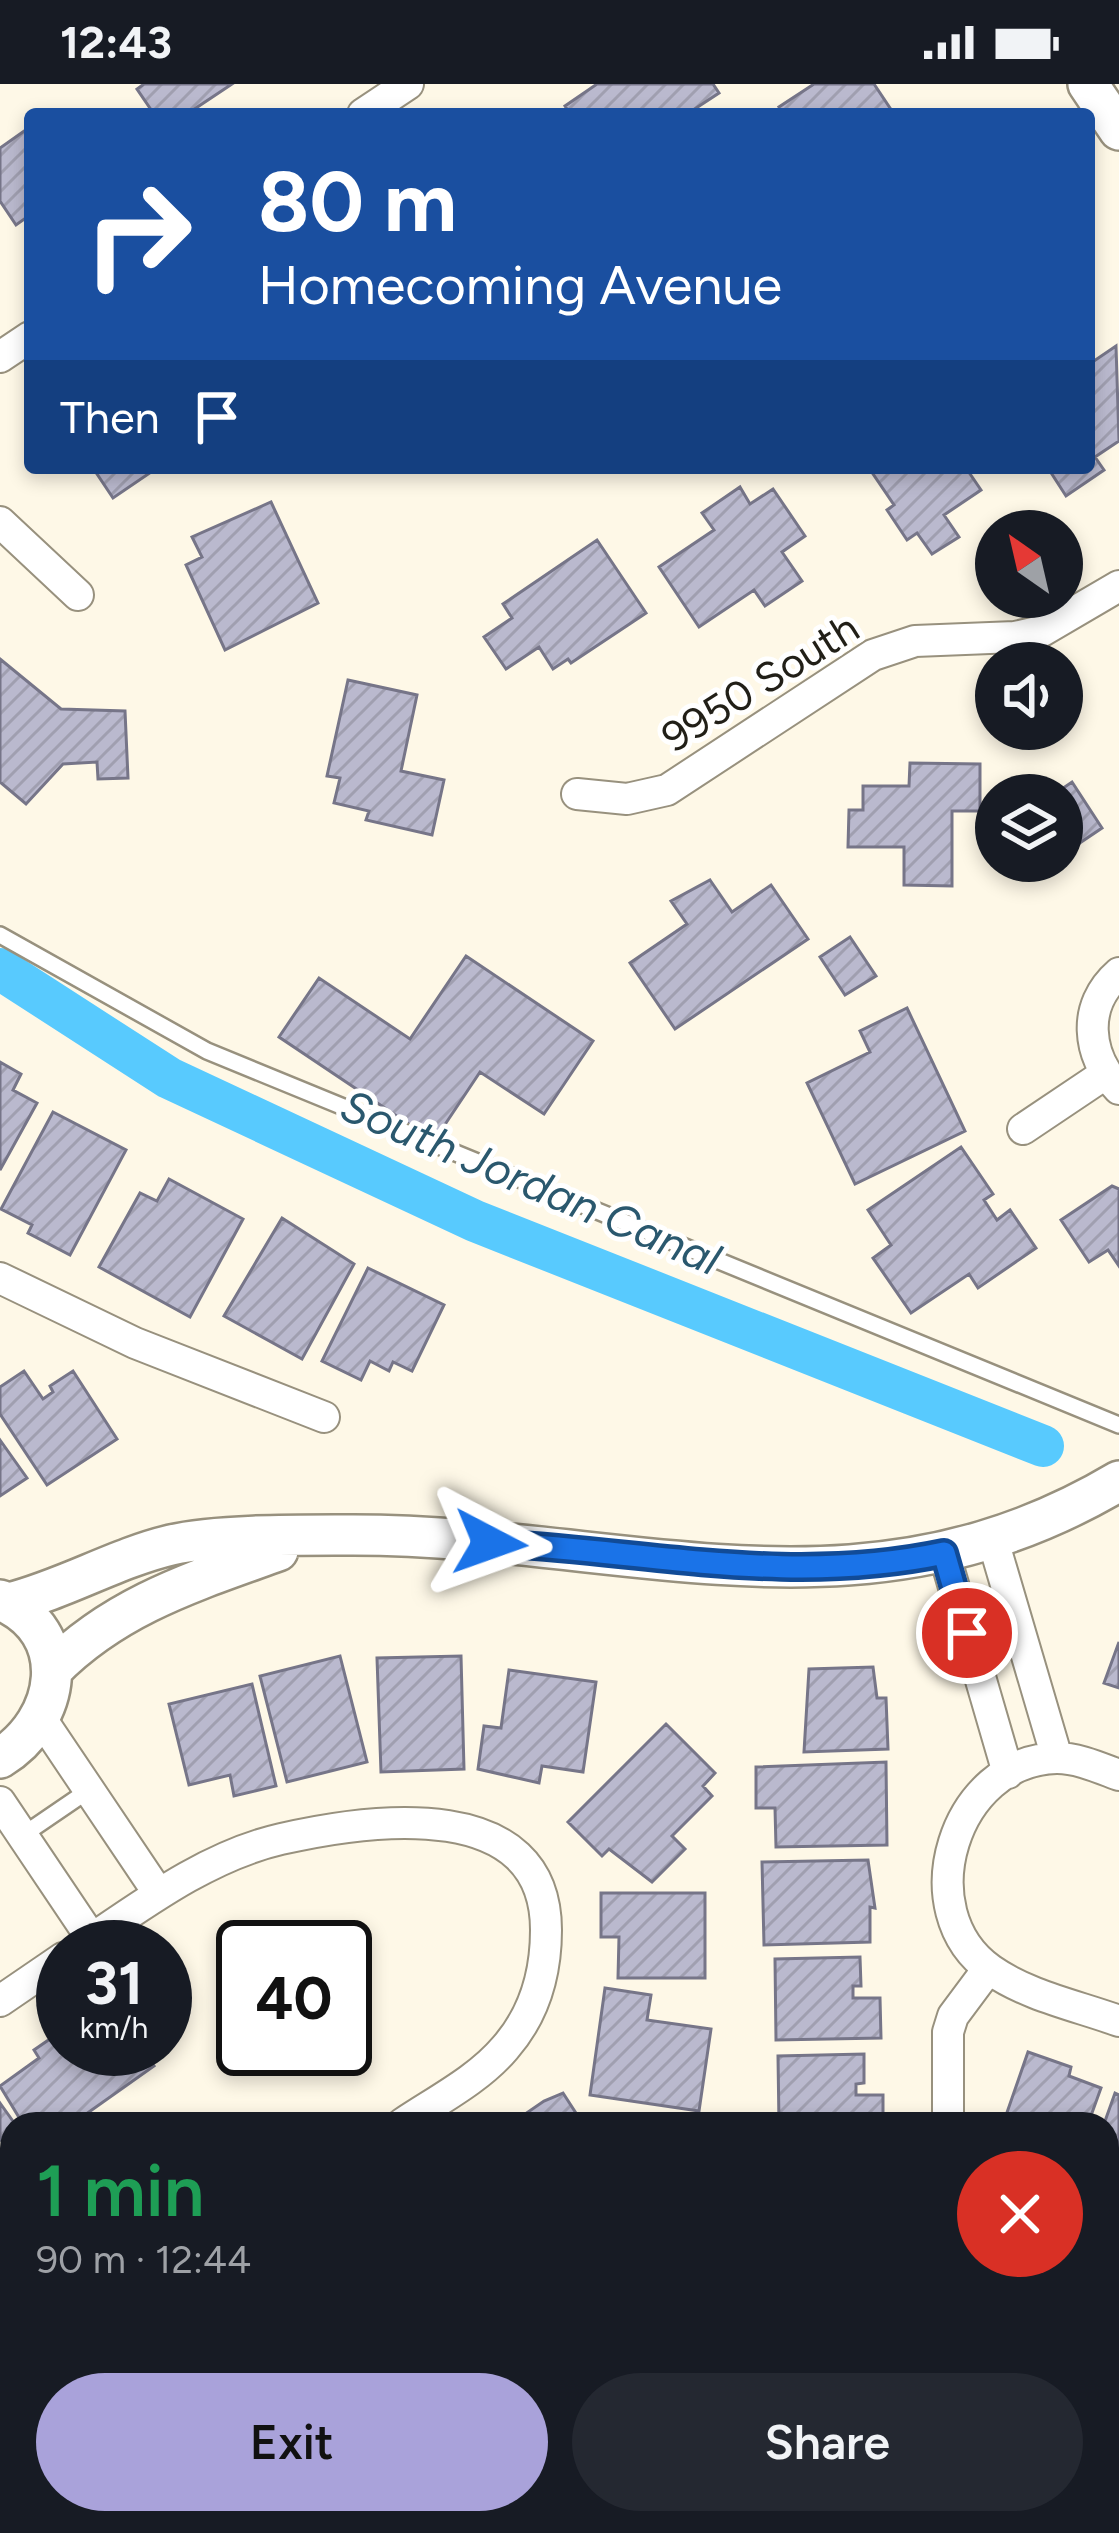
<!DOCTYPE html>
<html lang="en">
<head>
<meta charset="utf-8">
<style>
	:root { --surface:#171b24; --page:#242831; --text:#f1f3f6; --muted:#9ea1a6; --accent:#a9a2da }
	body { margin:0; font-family:Figtree,sans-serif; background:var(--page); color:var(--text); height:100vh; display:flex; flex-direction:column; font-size:45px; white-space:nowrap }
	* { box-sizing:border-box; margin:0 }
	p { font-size:39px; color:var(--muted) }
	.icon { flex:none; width:66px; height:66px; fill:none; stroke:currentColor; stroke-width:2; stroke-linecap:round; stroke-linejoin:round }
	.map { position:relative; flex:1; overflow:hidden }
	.panel { position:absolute; left:0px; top:2028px; width:1119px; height:423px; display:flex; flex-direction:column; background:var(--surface); border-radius:36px 36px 0 0; box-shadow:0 6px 18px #0003 }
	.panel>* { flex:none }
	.hud { position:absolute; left:24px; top:24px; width:1071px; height:366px; border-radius:12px; box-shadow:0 6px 18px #0003; background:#1a4fa0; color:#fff; overflow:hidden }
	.needle { width:78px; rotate:326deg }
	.tools { position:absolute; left:975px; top:426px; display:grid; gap:24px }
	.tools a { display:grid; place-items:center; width:108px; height:108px; border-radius:50%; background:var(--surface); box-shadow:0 6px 18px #0003; font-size:60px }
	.speed { position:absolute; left:36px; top:1836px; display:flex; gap:24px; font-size:60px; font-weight:700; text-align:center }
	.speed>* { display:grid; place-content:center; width:156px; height:156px; border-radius:50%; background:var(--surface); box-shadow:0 6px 18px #0003; line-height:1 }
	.speed small { font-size:30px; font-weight:400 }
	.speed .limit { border:6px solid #111; border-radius:18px; background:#fff; color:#111 }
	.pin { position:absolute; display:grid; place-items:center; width:102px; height:102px; color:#fff; margin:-51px; border:6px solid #fff; border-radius:50%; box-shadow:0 3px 12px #0007 }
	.me { position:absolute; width:132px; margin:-66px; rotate:94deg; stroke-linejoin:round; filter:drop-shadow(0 0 9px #0008) }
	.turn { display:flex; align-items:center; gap:42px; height:252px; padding:0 36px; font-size:54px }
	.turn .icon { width:156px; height:156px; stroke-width:2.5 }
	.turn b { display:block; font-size:84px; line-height:102px }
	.then { display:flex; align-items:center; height:114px; padding:0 36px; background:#0003; gap:24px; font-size:45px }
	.round { display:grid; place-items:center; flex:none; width:126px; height:126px; border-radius:63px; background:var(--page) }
	.summary { display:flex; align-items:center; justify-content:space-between; height:204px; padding:0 36px }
	h1 { font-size:72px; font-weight:600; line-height:90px; color:#1e9e55 }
	.cta { display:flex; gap:24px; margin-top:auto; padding:24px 36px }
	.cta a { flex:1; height:138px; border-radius:72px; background:var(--accent); color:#111; font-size:48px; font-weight:600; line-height:138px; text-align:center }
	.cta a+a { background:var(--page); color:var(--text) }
	.status { display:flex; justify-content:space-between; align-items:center; height:84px; padding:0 60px; background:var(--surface); direction:ltr }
	.status svg { height:33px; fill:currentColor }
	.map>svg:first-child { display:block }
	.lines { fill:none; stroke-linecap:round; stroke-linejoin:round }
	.canal { stroke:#58cafe; stroke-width:42 }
	.building { fill:url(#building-hatch); stroke:#767588; stroke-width:3 }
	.service-casing { stroke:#98917e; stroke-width:20 }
	.minor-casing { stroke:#98917e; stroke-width:34 }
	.tertiary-casing { stroke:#98917e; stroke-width:44 }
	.service { stroke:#fff; stroke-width:15 }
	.minor { stroke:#fff; stroke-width:30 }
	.tertiary { stroke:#fff; stroke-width:39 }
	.route-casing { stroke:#114b97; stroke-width:30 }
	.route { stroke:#1a73e8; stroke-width:21 }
	.labels { text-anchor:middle; stroke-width:10; stroke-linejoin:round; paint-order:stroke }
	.street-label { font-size:42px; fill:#211f17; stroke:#fff }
	.water-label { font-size:45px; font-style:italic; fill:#2a586e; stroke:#fff }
</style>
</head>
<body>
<div class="status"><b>12:43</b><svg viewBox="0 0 49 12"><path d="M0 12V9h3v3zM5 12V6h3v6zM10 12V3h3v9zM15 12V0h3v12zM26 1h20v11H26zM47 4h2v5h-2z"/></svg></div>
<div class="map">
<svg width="1119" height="2449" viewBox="0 0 1119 2449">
	<defs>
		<pattern id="building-hatch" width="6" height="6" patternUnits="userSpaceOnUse" patternTransform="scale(3)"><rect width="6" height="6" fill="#bab9ce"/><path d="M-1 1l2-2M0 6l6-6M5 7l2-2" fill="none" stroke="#a09fb0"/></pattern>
	</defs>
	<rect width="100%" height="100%" fill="#fef8e7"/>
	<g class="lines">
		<path class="canal" d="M0,885L169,994L475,1137L1043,1362"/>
	</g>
	<path class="building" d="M144,0H232L187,30H154L137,5Z
		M597,0H713L719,9L687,30H570L565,22Z
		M814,0H874L894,30H784L779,23Z
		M30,43V131L16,141L0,117V64Z
		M1116,262L1119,357L1095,373L1104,386L1066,412L1048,384H1089V270L1094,277Z
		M93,384H157L113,414Z
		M869,384H966L981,406L944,431L959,453L932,470L917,449L907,456L887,426L894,421Z
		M740,403L750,420L773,405L805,452L782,468L802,497L765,522L754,506L699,543L659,483L714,446L702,429Z
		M271,418L318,519L225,566L186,481L202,473L192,453Z
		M597,456L646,529L571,579L568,575L553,585L539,563L506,585L484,553L512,534L503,520Z
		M0,575L61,625L125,627L128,694L98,695L97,678L63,680L26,720L0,698Z
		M348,596L417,611L401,687L444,696L432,751L366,736L369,727L334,719L340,694L327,692Z
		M910,679L980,680V727H952V802L904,801V763H848L849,726H863V702H909Z
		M1072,698L1102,744L1062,771V711H1053Z
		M710,796L732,828L771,801L808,855L675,945L630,879L687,840L671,817Z
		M850,853L876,892L845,911L820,873Z
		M466,872L593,957L544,1030L480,988L434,1057L279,953L319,894L410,955Z
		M907,924L965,1047L855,1100L807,999L870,968L860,947Z
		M0,978L21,990L13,1006L37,1019L0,1086Z
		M53,1028L126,1066L70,1171L28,1149L32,1141L1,1125Z
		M961,1063L993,1110L984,1116L997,1136L1010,1126L1036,1164L978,1204L969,1190L911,1229L873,1174L891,1161L868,1126Z
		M169,1095L243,1135L190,1233L99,1183L140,1109L157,1117Z
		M1112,1102L1119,1105V1182L1108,1166L1089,1178L1061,1136Z
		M282,1134L354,1180L302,1275L224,1232Z
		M368,1184L444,1221L412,1287L393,1278L389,1287L370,1277L361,1296L322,1277Z
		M24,1287L43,1315L53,1308L50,1302L73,1287L117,1355L47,1401L0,1330V1303Z
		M0,1356L27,1394L0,1412Z
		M1119,1558V1604L1104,1599Z
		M340,1572L367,1678L287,1698L260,1592Z
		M461,1572L464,1685L381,1688L377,1574Z
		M873,1583L877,1614H886L888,1665L804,1668L809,1585Z
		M509,1586L596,1598L583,1688L542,1682L539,1699L478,1685L484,1642L501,1644Z
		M252,1600L276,1702L234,1712L230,1691L189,1701L169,1620Z
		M666,1640L715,1689L703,1702L712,1712L672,1752L685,1765L652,1798L609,1765L602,1772L568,1738Z
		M886,1678L887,1761L776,1763L775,1724H756V1683Z
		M868,1776L875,1824L870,1823V1858L764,1861L762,1778Z
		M601,1809H705V1894H618L619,1853H601Z
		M860,1873L861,1902H853V1914H880L881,1954L776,1956L775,1875Z
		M605,1904L651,1911L647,1936L711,1945L699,2027L590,2011Z
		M63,1946V1965H141L154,1982L72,2040H23L0,2002L39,1974L34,1966Z
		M1028,1968L1071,1983L1069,1992L1101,2004L1088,2040H1003Z
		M864,1970V1999L856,2000V2011H883V2040H779L778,1972Z
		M563,2009L583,2040L512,2039L544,2017Z
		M1115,2009L1119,2011V2118L1107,2114L1104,2040Z
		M0,2019L15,2040L0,2056Z
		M12,2149V2231L1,2239L0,2157Z
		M1119,2187V2280L1107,2262V2195Z
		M1107,2280L1119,2298V2313L1107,2321Z
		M7,2377L12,2439H50L56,2449H0V2382Z
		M1107,2431L1119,2449H1013L1028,2439H1107Z
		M65,2439H105L90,2449H72Z
		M250,2439H306L313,2449H257Z
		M360,2439H410L417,2449H366Z
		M684,2439H732L739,2449H679L676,2444Z
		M747,2439H842L849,2449H754Z
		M863,2439H916L901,2449H870Z"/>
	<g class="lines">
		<defs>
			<path id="service" d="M0,851L207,967L1119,1341
				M974,1576L1024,1562
				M23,1751L86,1708
				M166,2449L181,2439"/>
			<path id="minor" d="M363,30L408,0
				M0,273L30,253
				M0,438L78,511
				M577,710L627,715L667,706L873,571L915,557L1015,553L1042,547L1119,502
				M1119,889C1081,922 1087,971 1119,1005
				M1023,1045L1105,990
				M0,1194L135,1259L324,1333
				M992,1453L1057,1674
				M944,1469L1008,1689
				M42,1636L159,1810
				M1119,1691C1100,1684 1078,1674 1057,1674C954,1676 907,1827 991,1886C1028,1912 1078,1922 1119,1937
				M0,1718L92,1855
				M80,1863C142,1821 207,1772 281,1755C373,1734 546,1711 546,1846C546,1889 534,1931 505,1964C478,1996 436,2017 402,2040
				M0,1917L63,1874
				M948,2040V1948L953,1932L988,1885
				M0,2311L12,2303
				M530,2449L544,2439"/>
			<path id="tertiary" d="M1088,0L1119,46
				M0,1516C76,1548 61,1637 0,1674
				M9,1519C65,1505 116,1474 171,1461C217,1450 304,1451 353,1451C628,1451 860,1551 1119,1397
				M52,1586C116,1521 195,1497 278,1467"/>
		</defs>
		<use href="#service" class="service-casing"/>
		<use href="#minor" class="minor-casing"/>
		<use href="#tertiary" class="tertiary-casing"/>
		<use href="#service" class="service"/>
		<use href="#minor" class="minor"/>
		<use href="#tertiary" class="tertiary"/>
	</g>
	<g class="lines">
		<defs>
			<path id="route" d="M490,1459C645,1467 788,1502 944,1469L967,1549"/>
		</defs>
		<use href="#route" class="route-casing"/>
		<use href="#route" class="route"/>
	</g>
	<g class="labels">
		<g class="street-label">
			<text transform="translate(760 598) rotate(-32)" y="15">9950 South</text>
		</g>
		<g class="water-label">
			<text transform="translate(531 1098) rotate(23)" y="16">South Jordan Canal</text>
		</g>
	</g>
</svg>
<div class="tools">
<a><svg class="needle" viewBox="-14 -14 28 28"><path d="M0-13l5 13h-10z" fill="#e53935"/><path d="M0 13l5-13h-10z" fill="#9ea1a6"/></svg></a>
<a><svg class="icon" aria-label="sound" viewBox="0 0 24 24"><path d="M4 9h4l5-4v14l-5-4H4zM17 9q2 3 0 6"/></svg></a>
<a><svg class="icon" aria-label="layers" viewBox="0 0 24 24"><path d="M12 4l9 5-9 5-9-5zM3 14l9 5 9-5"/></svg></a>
</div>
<div class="speed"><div>31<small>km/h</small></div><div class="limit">40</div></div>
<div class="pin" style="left:967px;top:1549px;background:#d93025"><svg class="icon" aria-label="arrive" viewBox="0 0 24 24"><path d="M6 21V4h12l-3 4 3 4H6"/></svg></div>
<svg class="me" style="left:490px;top:1459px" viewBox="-20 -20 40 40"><path d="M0-17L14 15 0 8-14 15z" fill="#1a73e8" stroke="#fff" stroke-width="4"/></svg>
<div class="hud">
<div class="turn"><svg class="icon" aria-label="right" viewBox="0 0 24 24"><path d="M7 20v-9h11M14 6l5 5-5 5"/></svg><div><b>80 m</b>Homecoming Avenue</div></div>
<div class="then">Then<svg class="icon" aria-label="arrive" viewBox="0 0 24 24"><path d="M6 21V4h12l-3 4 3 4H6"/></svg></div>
</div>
<section class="panel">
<div class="summary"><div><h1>1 min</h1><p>90 m · 12:44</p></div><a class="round" style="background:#d93025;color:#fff"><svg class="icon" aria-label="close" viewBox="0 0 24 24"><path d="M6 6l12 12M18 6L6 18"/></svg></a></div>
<div class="cta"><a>Exit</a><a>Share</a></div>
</section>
</div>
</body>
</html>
